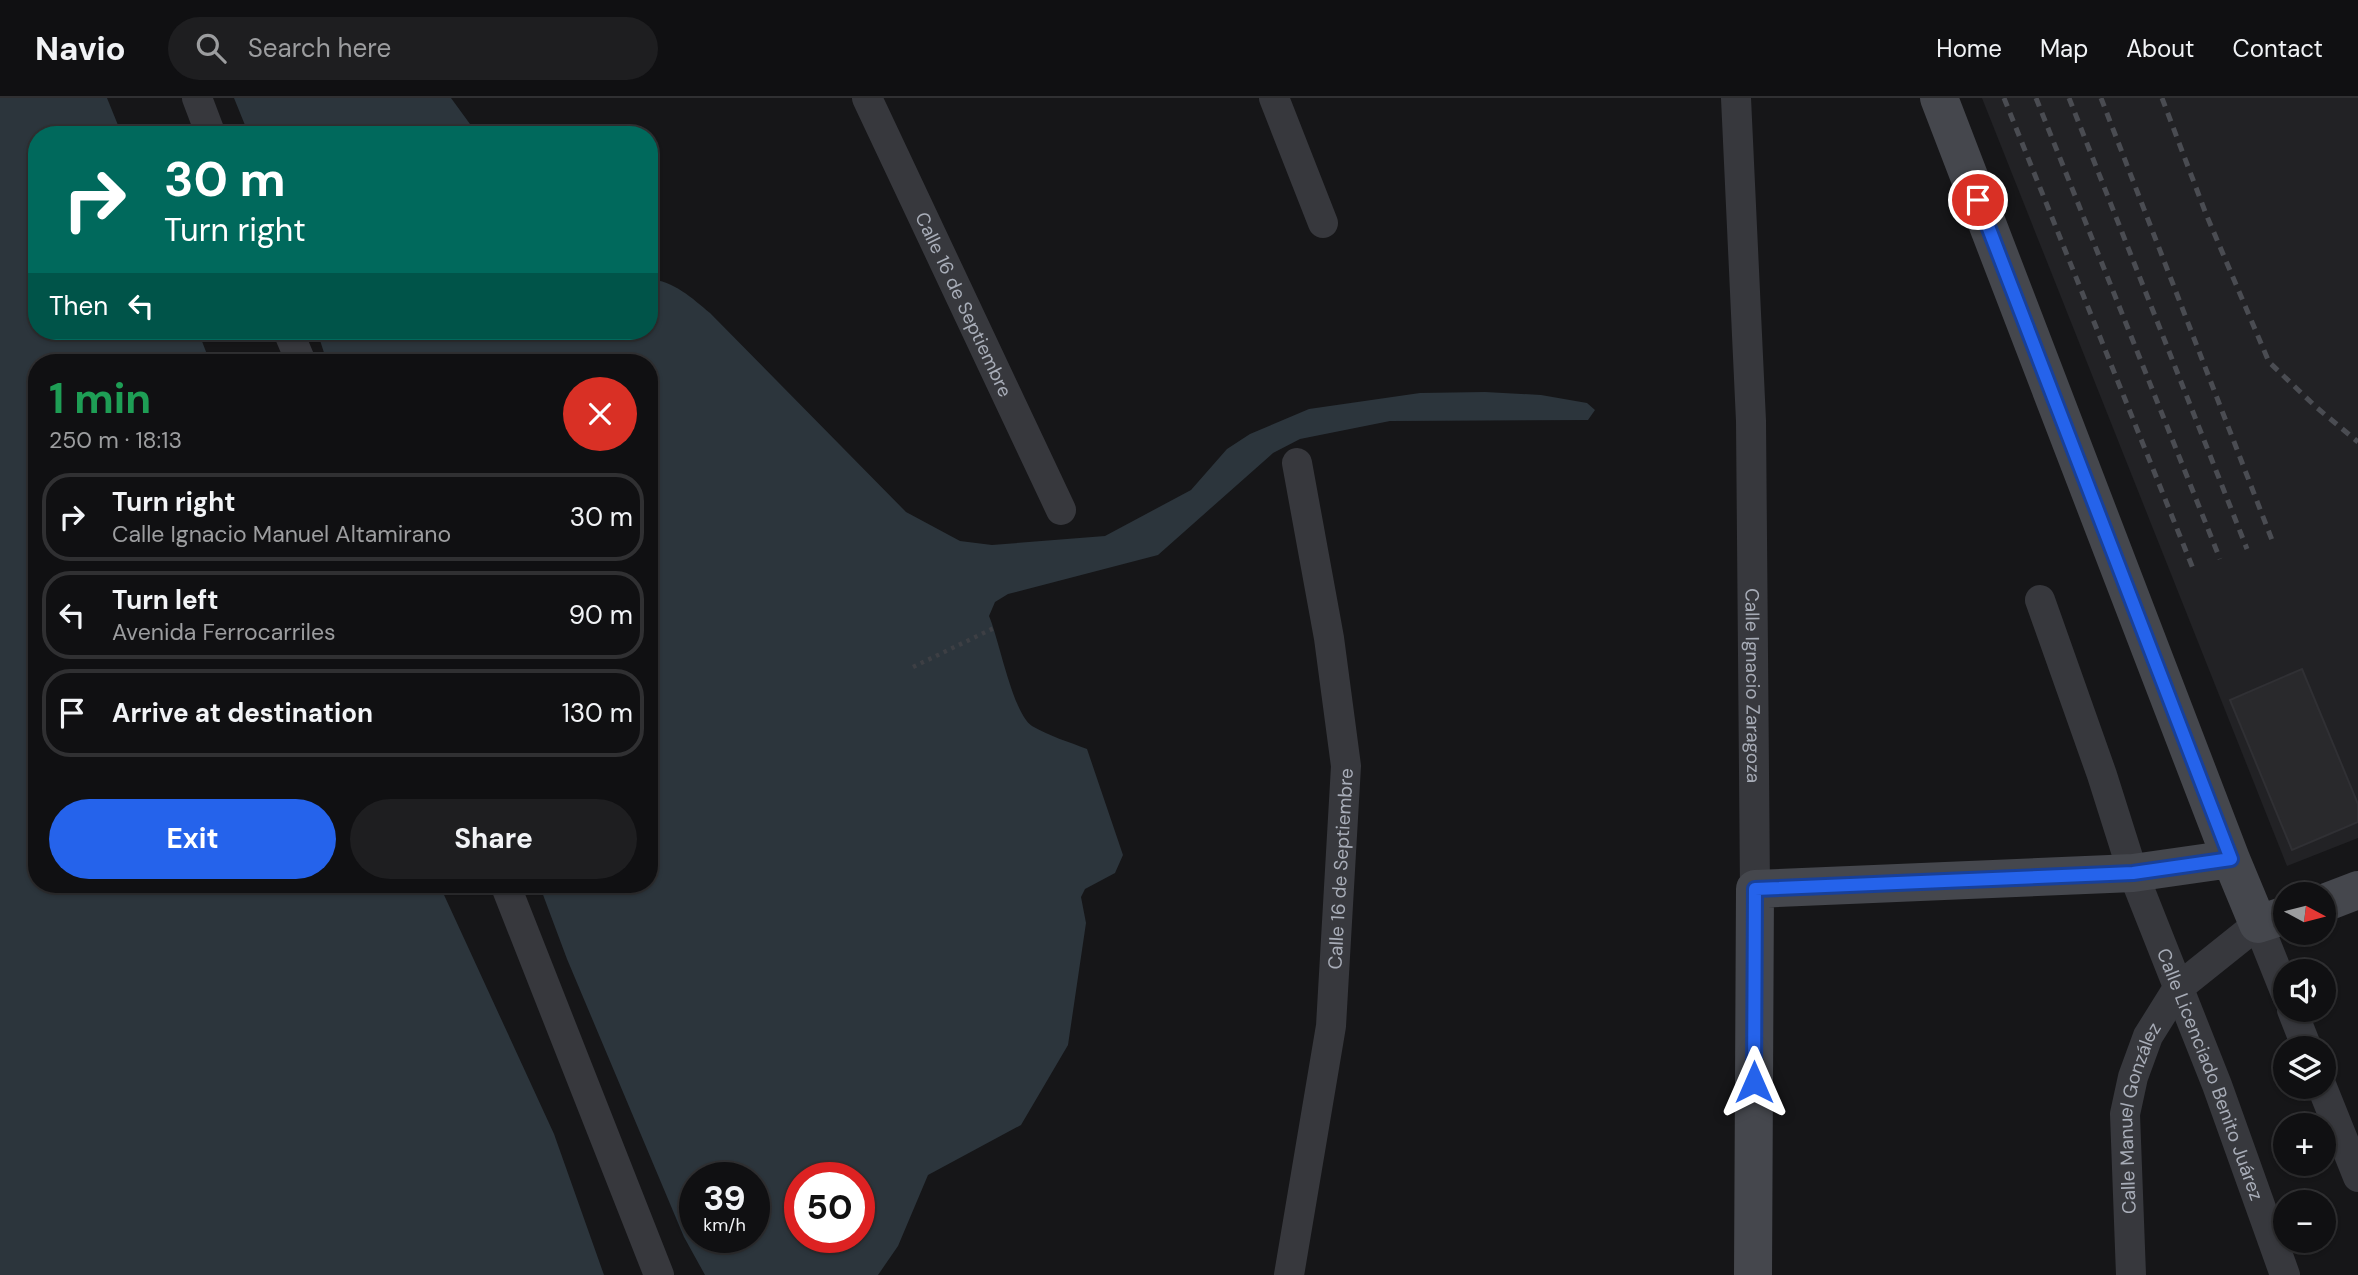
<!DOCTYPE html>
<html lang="en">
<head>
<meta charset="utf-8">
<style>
	:root { --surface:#101012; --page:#1e1e20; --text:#f1f3f6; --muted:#9c9d9f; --line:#303032; --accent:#2563eb }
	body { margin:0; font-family:"DM Sans",sans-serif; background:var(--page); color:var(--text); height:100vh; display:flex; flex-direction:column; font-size:26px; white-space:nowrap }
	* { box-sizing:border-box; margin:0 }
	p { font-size:23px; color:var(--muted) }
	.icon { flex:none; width:38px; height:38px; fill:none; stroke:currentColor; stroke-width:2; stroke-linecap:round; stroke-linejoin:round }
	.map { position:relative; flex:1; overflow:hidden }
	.side { position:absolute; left:28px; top:256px; width:630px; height:539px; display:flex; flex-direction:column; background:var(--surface); border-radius:28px; box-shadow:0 2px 5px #0004,0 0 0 2px var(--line) }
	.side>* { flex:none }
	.hud { position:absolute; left:28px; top:28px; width:630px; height:214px; border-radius:28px; box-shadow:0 2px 5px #0004,0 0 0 2px var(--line); background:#00695c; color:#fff; overflow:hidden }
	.needle { width:46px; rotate:97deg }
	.buttons { position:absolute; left:2273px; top:784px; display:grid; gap:14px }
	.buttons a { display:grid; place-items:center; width:63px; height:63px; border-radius:50%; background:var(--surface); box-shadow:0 2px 5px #0004,0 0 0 2px var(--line); font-size:35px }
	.speed { position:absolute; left:679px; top:1064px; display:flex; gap:14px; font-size:35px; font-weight:700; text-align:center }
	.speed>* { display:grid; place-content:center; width:91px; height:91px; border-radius:50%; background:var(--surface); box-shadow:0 2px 5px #0004,0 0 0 2px var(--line); line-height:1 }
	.speed small { font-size:18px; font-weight:400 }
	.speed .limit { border:10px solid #d22; background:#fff; color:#111 }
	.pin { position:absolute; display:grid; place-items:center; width:60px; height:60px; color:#fff; margin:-30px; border:4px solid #fff; border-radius:50%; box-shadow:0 2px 7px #0007 }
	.me { position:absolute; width:77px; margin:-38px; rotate:0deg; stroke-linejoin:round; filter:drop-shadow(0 0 5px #0008) }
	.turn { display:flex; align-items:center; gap:24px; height:147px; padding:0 21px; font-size:32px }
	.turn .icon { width:91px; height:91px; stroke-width:2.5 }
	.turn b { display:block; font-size:49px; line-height:60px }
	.then { display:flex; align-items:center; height:66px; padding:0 21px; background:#0003; gap:14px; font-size:26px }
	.round { display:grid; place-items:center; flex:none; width:74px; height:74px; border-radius:37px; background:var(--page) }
	.summary { display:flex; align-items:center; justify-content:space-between; height:119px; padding:0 21px }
	h1 { font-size:42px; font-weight:700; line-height:52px; color:#1e9e55 }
	.primary-button { display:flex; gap:14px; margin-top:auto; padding:14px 21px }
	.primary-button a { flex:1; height:80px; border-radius:42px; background:var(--accent); color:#fff; font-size:28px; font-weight:700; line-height:80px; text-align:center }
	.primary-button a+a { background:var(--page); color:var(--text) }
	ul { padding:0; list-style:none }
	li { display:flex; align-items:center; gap:21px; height:88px; margin:0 14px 10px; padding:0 7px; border:4px solid var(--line); border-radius:28px }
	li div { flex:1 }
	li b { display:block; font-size:26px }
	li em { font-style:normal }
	header { display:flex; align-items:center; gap:42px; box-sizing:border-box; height:98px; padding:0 35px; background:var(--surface); border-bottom:2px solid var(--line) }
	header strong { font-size:33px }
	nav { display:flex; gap:38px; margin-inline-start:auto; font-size:24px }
	.search { width:490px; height:63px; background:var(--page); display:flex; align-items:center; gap:18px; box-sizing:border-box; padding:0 24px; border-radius:38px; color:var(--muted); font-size:26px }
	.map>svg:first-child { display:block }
	.built { fill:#222225 }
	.water { fill:#2c353c; fill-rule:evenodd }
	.building { fill:#29292c; stroke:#303034; stroke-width:2 }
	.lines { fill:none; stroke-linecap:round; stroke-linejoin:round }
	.path { stroke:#3d3f44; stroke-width:4.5; stroke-dasharray:3.5 5; stroke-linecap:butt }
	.minor { stroke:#37383d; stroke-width:30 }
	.secondary { stroke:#45474d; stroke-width:38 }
	.rail { stroke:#4a4c52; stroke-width:5; stroke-dasharray:9 7; stroke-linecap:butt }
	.route-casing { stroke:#184099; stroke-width:18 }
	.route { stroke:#2563eb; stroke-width:12 }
	.labels { text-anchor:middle; stroke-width:7; stroke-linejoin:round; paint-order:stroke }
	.street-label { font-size:19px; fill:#a8adb8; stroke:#111113 }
</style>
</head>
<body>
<header>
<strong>Navio</strong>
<div class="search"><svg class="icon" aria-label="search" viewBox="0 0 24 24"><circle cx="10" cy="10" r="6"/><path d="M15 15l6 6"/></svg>Search here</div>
<nav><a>Home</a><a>Map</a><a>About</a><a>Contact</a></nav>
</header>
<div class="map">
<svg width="2358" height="1177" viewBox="0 0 2358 1177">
	<rect width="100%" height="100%" fill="#161618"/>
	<path class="built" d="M1982,0H2358V740L2287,768Z"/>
	<path class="water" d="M0,0H107L122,37H37V233H198L210,264H37V786H439L554,1036L604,1177H0Z
		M234,0H451L478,37H249Z
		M649,181C674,183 692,200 710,215L906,414L960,443L992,447L1105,438L1191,392L1227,351L1250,336L1309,311L1420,295L1485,294L1541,297L1587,305L1595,312L1588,322L1390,323L1300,341L1273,355L1158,457L1008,496L995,504L989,518C999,541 1013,616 1032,628C1049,638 1069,644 1087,651L1123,757L1115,775L1085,791L1081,799L1086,825L1068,947L1021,1027L928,1077L898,1148L878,1177H705L684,1139L567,861L539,786H649V264H327L317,233H649ZM695,1080H754V1139H695ZM800,1080H859V1139H800Z"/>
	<path class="building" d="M2302,571L2358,706V724L2292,752L2230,602Z"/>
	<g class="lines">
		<path class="path" d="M913,569L994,530"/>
		<g class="minor">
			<path d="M197,0L211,37"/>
			<path id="s1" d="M867,0L1061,412"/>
			<path d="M1274,0L1323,125"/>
			<path id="s2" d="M1736,0L1751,323L1755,791"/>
			<path d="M288,233L301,264"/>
			<path id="s3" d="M2040,502L2102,677L2133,775L2217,987L2285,1177"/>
			<path d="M505,786L659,1177"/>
			<path d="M2292,912L2307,950"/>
			<path d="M2322,989L2358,1079"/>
			<path id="s4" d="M1289,1177L1331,928L1346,668L1329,540L1297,365"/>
			<path id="s5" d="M2131,1177L2125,1016L2133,979L2148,938L2178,890L2258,826L2286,896"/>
		</g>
		<path class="secondary" d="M1939,0L2231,761L2258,826L2286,817
			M2324,805L2358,792
			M1753,1177L1755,791L2133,775L2231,761"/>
		<path class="rail" d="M2004,0L2194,473
			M2036,0L2220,461
			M2069,0L2247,451
			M2101,0L2272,442
			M2162,0L2206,116L2269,264L2316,309L2358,344"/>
	</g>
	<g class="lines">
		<defs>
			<path id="route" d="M1754,984L1755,791L2133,775L2231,761L1978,102"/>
		</defs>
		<use href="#route" class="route-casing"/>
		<use href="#route" class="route"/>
	</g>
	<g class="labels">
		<g class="street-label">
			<text dy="7" stroke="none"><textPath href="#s1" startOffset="228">Calle 16 de Septiembre</textPath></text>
			<text dy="7" stroke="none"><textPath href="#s2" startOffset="588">Calle Ignacio Zaragoza</textPath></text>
			<text dy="7" stroke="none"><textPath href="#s4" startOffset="410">Calle 16 de Septiembre</textPath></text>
			<text dy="7" stroke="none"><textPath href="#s3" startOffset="504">Calle Licenciado Benito Juárez</textPath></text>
			<text dy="7" stroke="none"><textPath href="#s5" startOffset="159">Calle Manuel González</textPath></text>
		</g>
	</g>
</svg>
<div class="buttons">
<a><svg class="needle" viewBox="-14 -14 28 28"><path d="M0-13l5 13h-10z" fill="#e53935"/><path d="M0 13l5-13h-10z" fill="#9c9d9f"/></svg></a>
<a><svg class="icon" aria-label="sound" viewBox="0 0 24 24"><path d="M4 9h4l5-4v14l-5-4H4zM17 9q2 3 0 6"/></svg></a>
<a><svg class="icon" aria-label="layers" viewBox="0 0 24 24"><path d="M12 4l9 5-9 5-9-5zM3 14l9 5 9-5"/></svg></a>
<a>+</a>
<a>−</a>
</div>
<div class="speed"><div>39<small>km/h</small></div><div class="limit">50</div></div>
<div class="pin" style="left:1978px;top:102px;background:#d93025"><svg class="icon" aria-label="arrive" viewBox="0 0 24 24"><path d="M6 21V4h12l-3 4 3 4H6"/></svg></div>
<svg class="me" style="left:1754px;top:984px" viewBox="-20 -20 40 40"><path d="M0-17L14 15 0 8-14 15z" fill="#2563eb" stroke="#fff" stroke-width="4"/></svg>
<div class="hud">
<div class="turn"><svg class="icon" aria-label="right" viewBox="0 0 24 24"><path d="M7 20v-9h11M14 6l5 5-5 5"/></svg><div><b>30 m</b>Turn right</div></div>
<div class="then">Then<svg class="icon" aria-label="left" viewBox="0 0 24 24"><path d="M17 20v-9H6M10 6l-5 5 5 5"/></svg></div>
</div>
<section class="side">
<div class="summary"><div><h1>1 min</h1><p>250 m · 18:13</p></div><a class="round" style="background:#d93025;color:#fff"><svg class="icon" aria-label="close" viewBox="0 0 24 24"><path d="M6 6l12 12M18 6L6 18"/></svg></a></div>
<ul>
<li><svg class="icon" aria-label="right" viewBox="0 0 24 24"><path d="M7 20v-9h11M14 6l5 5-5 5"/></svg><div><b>Turn right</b><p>Calle Ignacio Manuel Altamirano</p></div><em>30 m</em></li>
<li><svg class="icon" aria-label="left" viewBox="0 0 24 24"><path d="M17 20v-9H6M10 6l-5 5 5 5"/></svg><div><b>Turn left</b><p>Avenida Ferrocarriles</p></div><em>90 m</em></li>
<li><svg class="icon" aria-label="arrive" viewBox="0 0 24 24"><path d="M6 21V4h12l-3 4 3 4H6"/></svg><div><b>Arrive at destination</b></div><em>130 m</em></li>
</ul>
<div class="primary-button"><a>Exit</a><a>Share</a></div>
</section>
</div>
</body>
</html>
